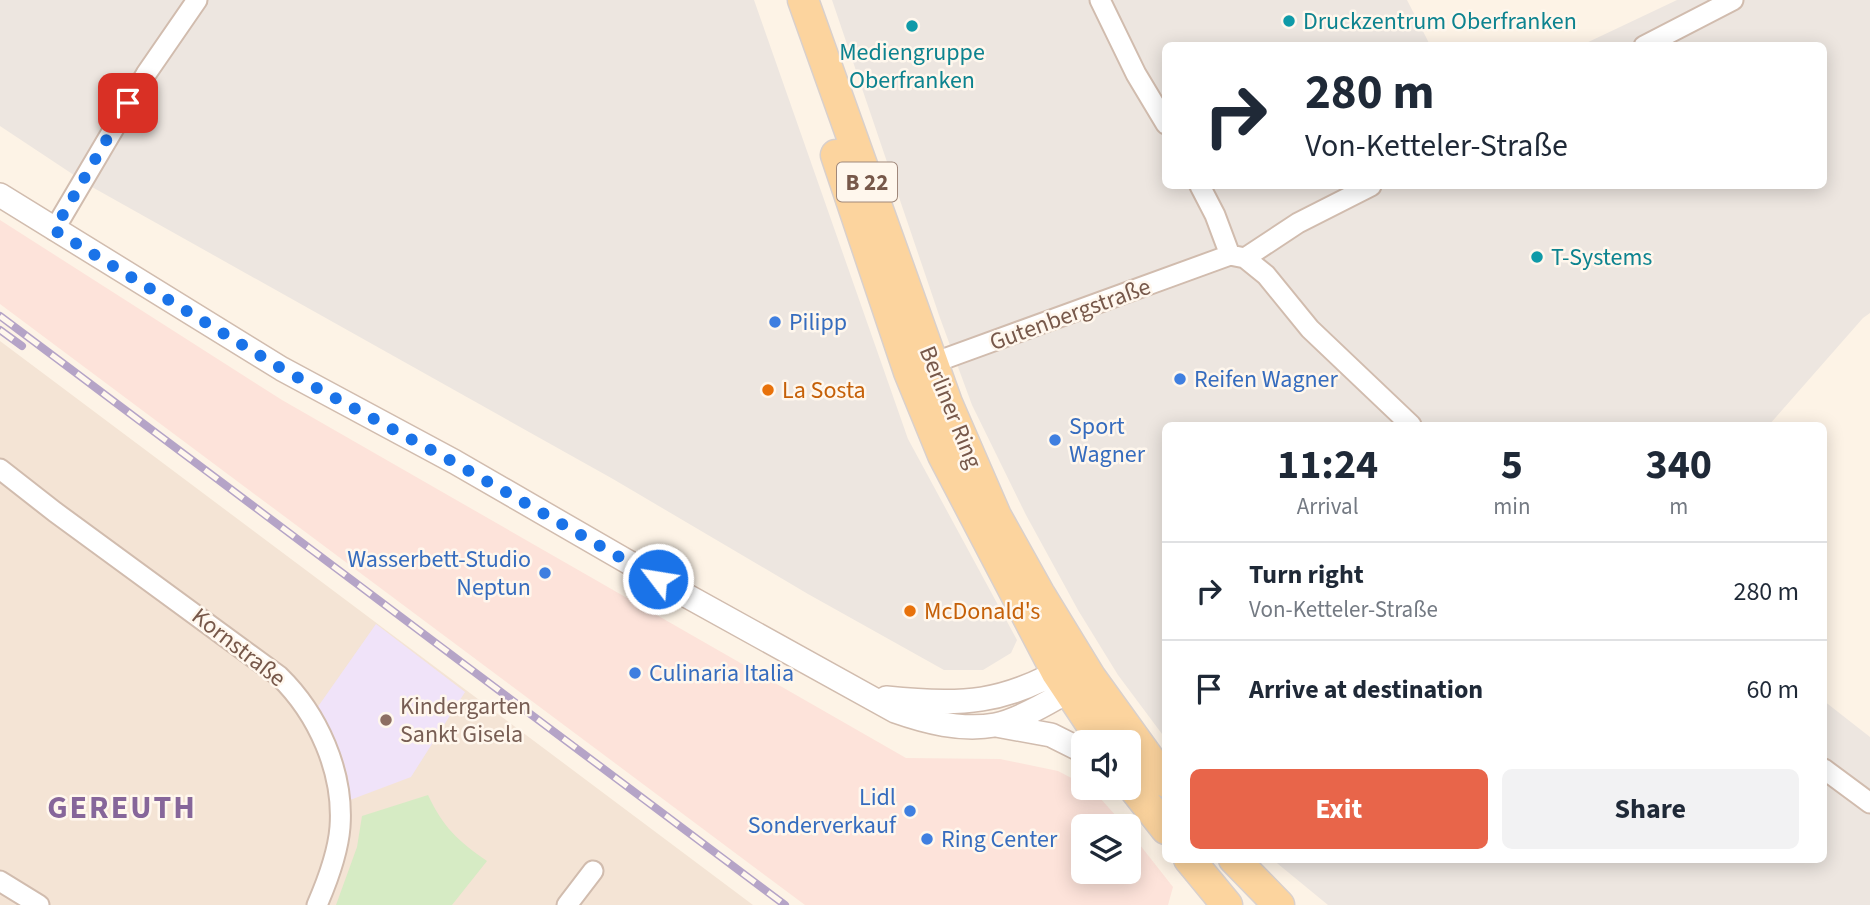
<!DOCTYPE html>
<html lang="en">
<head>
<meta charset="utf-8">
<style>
	:root { --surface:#fff; --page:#f2f2f3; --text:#1f2937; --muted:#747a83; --line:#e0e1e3; --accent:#e8654a }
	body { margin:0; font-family:"Source Sans 3",sans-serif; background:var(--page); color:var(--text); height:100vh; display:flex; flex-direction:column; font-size:26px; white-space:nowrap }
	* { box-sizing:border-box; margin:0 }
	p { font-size:23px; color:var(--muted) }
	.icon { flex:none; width:38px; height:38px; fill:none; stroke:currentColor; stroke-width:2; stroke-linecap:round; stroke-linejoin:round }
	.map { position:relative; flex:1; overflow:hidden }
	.side { position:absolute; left:1162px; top:422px; width:665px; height:441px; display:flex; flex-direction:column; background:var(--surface); border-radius:10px; box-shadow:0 4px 18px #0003 }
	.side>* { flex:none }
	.top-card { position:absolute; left:1162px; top:42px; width:665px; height:147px; border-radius:10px; box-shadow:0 4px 18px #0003; background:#fff; color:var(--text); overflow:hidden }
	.controls { position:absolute; left:1071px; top:730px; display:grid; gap:14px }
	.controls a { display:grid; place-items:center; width:70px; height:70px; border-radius:10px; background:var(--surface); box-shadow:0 4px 18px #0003; font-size:35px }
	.pin { position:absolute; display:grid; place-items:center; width:60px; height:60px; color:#fff; margin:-30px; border-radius:14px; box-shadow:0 4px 10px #0006 }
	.me { position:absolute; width:77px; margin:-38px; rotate:301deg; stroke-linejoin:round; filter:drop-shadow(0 0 5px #0008) }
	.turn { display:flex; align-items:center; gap:24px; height:147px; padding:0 28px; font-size:32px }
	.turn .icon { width:91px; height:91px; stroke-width:2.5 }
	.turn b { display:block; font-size:49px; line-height:60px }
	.eta { display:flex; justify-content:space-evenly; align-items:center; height:119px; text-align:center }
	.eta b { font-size:42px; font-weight:700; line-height:49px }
	.action { display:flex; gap:14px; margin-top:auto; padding:14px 28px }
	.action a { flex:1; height:80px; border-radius:10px; background:var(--accent); color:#fff; font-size:28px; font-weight:700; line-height:80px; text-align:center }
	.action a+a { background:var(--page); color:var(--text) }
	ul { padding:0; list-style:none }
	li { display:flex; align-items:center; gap:21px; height:98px; padding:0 28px; border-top:2px solid var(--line) }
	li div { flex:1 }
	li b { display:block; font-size:26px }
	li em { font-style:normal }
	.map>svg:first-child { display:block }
	.residential { fill:#f4e4d5 }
	.commercial { fill:#fde3da }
	.industrial { fill:#ede6e0 }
	.education { fill:#f0e3f9 }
	.green { fill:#d6ebc4 }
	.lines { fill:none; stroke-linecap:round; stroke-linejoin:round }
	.minor-casing { stroke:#d1bcae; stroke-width:23 }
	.tertiary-casing { stroke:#d1bcae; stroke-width:26 }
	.primary-casing { stroke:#d9d0cc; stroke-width:33 }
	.minor { stroke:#fff; stroke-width:19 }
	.tertiary { stroke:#fff; stroke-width:23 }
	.primary { stroke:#fcd49e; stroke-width:30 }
	.rail-casing { stroke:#b5a4c7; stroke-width:8 }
	.rail { stroke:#fff7ed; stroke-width:5; stroke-dasharray:16; stroke-linecap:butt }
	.route { stroke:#1a73e8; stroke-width:12; stroke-dasharray:0 21.6 }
	.culture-dot { fill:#0f9aa8; stroke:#fff7ed; stroke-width:2.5 }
	.shop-dot { fill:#3f7fe0; stroke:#fff7ed; stroke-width:2.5 }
	.food-dot { fill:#e8710a; stroke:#fff7ed; stroke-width:2.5 }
	.education-dot { fill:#8d6e63; stroke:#fff7ed; stroke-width:2.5 }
	.labels { text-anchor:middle; stroke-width:5; stroke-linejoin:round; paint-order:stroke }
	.shield { fill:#fff7ed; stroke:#a0887b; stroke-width:2 }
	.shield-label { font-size:23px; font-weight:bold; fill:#77584a }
	.culture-label { font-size:24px; fill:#0d838f; stroke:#fff7ed; text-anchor:start }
	.street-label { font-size:24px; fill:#77584a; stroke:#fff7ed }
	.shop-label { font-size:24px; fill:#366cbe; stroke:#fff7ed; text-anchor:start }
	.food-label { font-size:24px; fill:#c56008; stroke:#fff7ed; text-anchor:start }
	.education-label { font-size:24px; fill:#785e54; stroke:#fff7ed; text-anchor:start }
	.district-label { font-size:32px; font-weight:bold; letter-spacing:2px; fill:#86669a; stroke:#fff7ed }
</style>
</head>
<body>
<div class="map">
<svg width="1870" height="905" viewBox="0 0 1870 905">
	<rect width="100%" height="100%" fill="#fdf3e6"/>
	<path class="residential" d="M0,341L753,905H0Z"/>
	<path class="commercial" d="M0,220L282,400L906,758L1000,759L1058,771L1083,784V788L1092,789L1125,826H1083V872H1129V831L1173,887L1168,905H805L0,304Z"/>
	<path class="industrial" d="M0,0H754L908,439L1017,640L1011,653L983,670H944L808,594L613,479L92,187L0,126Z
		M832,0H1407L1430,45L1166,46V186H1824V46L1582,45L1677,0H1870V313L1863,318L1769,425H1166L1165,738L1118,675L1078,610L1026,515L972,405L940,318Z
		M1824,701L1870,737V905H1328L1272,859H1824Z"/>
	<path class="education" d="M376,624L465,692L411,777L350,800L348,778L342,756L317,708Z"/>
	<path class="green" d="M428,795C443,827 458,841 487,861L452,905H336L357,847L362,816Z"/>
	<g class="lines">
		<defs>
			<path id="minor" d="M1100,0L1136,74L1166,124
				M1644,46L1733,0
				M1200,186L1215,215L1230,255
				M54,230L146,74L197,0
				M1245,258L1298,223L1371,186
				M922,367L1230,255L1245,258L1266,275L1310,329L1411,425
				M0,469L55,512L279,676C318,714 344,772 340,827C338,853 327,882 317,905
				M1824,769L1870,803
				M0,881L39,905
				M567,905L593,871"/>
			<path id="tertiary" d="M0,195L282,369L455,462L680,592L895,711C926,722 961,731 995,725C1021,720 1059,696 1082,683
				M886,698C961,706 1005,704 1071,664
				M996,725L1051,735L1083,751"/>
			<path id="primary" d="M803,0L947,403L996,516L1039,593L1091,678L1166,782
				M836,155L909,372L943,455L1057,673L1103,742
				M1129,782L1166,829
				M1189,859L1227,905
				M1234,859L1279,905"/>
		</defs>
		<use href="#minor" class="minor-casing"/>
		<use href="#tertiary" class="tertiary-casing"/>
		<use href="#primary" class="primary-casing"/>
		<use href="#minor" class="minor"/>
		<use href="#tertiary" class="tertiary"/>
		<use href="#primary" class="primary"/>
		<defs>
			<path id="rail" d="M0,316L785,905
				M0,330L22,346"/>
		</defs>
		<use href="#rail" class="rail-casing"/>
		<use href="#rail" class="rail"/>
	</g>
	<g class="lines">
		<path class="route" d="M128,103L54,230L282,369L455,463L658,579"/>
	</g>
	<g class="culture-dot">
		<circle cx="1289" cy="21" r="7"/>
		<circle cx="912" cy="26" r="7"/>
		<circle cx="1537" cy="257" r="7"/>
	</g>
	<g class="shop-dot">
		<circle cx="775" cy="322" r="7"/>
		<circle cx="1180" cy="379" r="7"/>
		<circle cx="1055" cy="440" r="7"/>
		<circle cx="545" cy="573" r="7"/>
		<circle cx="635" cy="673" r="7"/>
		<circle cx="910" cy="811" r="7"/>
		<circle cx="927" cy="839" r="7"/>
	</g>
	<g class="food-dot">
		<circle cx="768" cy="390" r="7"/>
		<circle cx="910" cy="611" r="7"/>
	</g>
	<circle class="education-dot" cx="386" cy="720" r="7"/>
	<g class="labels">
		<rect class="shield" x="837" y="162.5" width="60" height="39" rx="5"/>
		<g class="shield-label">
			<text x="867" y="190">B 22</text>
		</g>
		<g class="culture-label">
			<text x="1303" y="29">Druckzentrum Oberfranken</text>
			<text x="912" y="60" text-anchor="middle">Mediengruppe<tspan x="912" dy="28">Oberfranken</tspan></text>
			<text x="1551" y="265">T-Systems</text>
		</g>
		<g class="street-label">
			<text transform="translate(1070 314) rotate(-20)" y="8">Gutenbergstraße</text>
			<text transform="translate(951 407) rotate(68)" y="8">Berliner Ring</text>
			<text transform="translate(239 647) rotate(38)" y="8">Kornstraße</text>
		</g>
		<g class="shop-label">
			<text x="789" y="330">Pilipp</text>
			<text x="1194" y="387">Reifen Wagner</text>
			<text x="1069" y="434">Sport<tspan x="1069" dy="28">Wagner</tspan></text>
			<text x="531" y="567" text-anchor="end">Wasserbett-Studio<tspan x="531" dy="28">Neptun</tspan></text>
			<text x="649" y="681">Culinaria Italia</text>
			<text x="896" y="805" text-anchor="end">Lidl<tspan x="896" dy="28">Sonderverkauf</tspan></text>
			<text x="941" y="847">Ring Center</text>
		</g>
		<g class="food-label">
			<text x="782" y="398">La Sosta</text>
			<text x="924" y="619">McDonald's</text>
		</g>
		<g class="education-label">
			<text x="400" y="714">Kindergarten<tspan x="400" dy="28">Sankt Gisela</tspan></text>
		</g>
		<g class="district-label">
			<text x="122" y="818">GEREUTH</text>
		</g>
	</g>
</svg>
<div class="controls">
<a><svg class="icon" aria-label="sound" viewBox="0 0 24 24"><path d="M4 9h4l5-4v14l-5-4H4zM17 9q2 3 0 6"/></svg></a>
<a><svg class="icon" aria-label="layers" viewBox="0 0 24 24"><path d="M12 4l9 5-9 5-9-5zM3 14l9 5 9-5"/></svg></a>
</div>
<div class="pin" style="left:128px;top:103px;background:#d93025"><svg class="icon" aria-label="arrive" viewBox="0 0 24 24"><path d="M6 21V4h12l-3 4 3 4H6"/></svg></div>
<svg class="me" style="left:658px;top:579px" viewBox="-20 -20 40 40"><circle r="17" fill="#1a73e8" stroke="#fff" stroke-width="3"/><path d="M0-11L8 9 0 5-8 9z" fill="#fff"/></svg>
<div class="top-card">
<div class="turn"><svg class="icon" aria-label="right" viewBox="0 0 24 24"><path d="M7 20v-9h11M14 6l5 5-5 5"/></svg><div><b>280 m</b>Von-Ketteler-Straße</div></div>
</div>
<section class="side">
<div class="eta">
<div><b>11:24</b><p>Arrival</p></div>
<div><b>5</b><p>min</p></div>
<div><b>340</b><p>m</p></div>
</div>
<ul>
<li><svg class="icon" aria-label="right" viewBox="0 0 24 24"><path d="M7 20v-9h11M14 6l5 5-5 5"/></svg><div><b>Turn right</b><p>Von-Ketteler-Straße</p></div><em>280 m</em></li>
<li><svg class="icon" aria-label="arrive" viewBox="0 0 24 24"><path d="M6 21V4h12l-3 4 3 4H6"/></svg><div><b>Arrive at destination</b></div><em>60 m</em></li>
</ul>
<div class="action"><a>Exit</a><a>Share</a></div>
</section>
</div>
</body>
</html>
